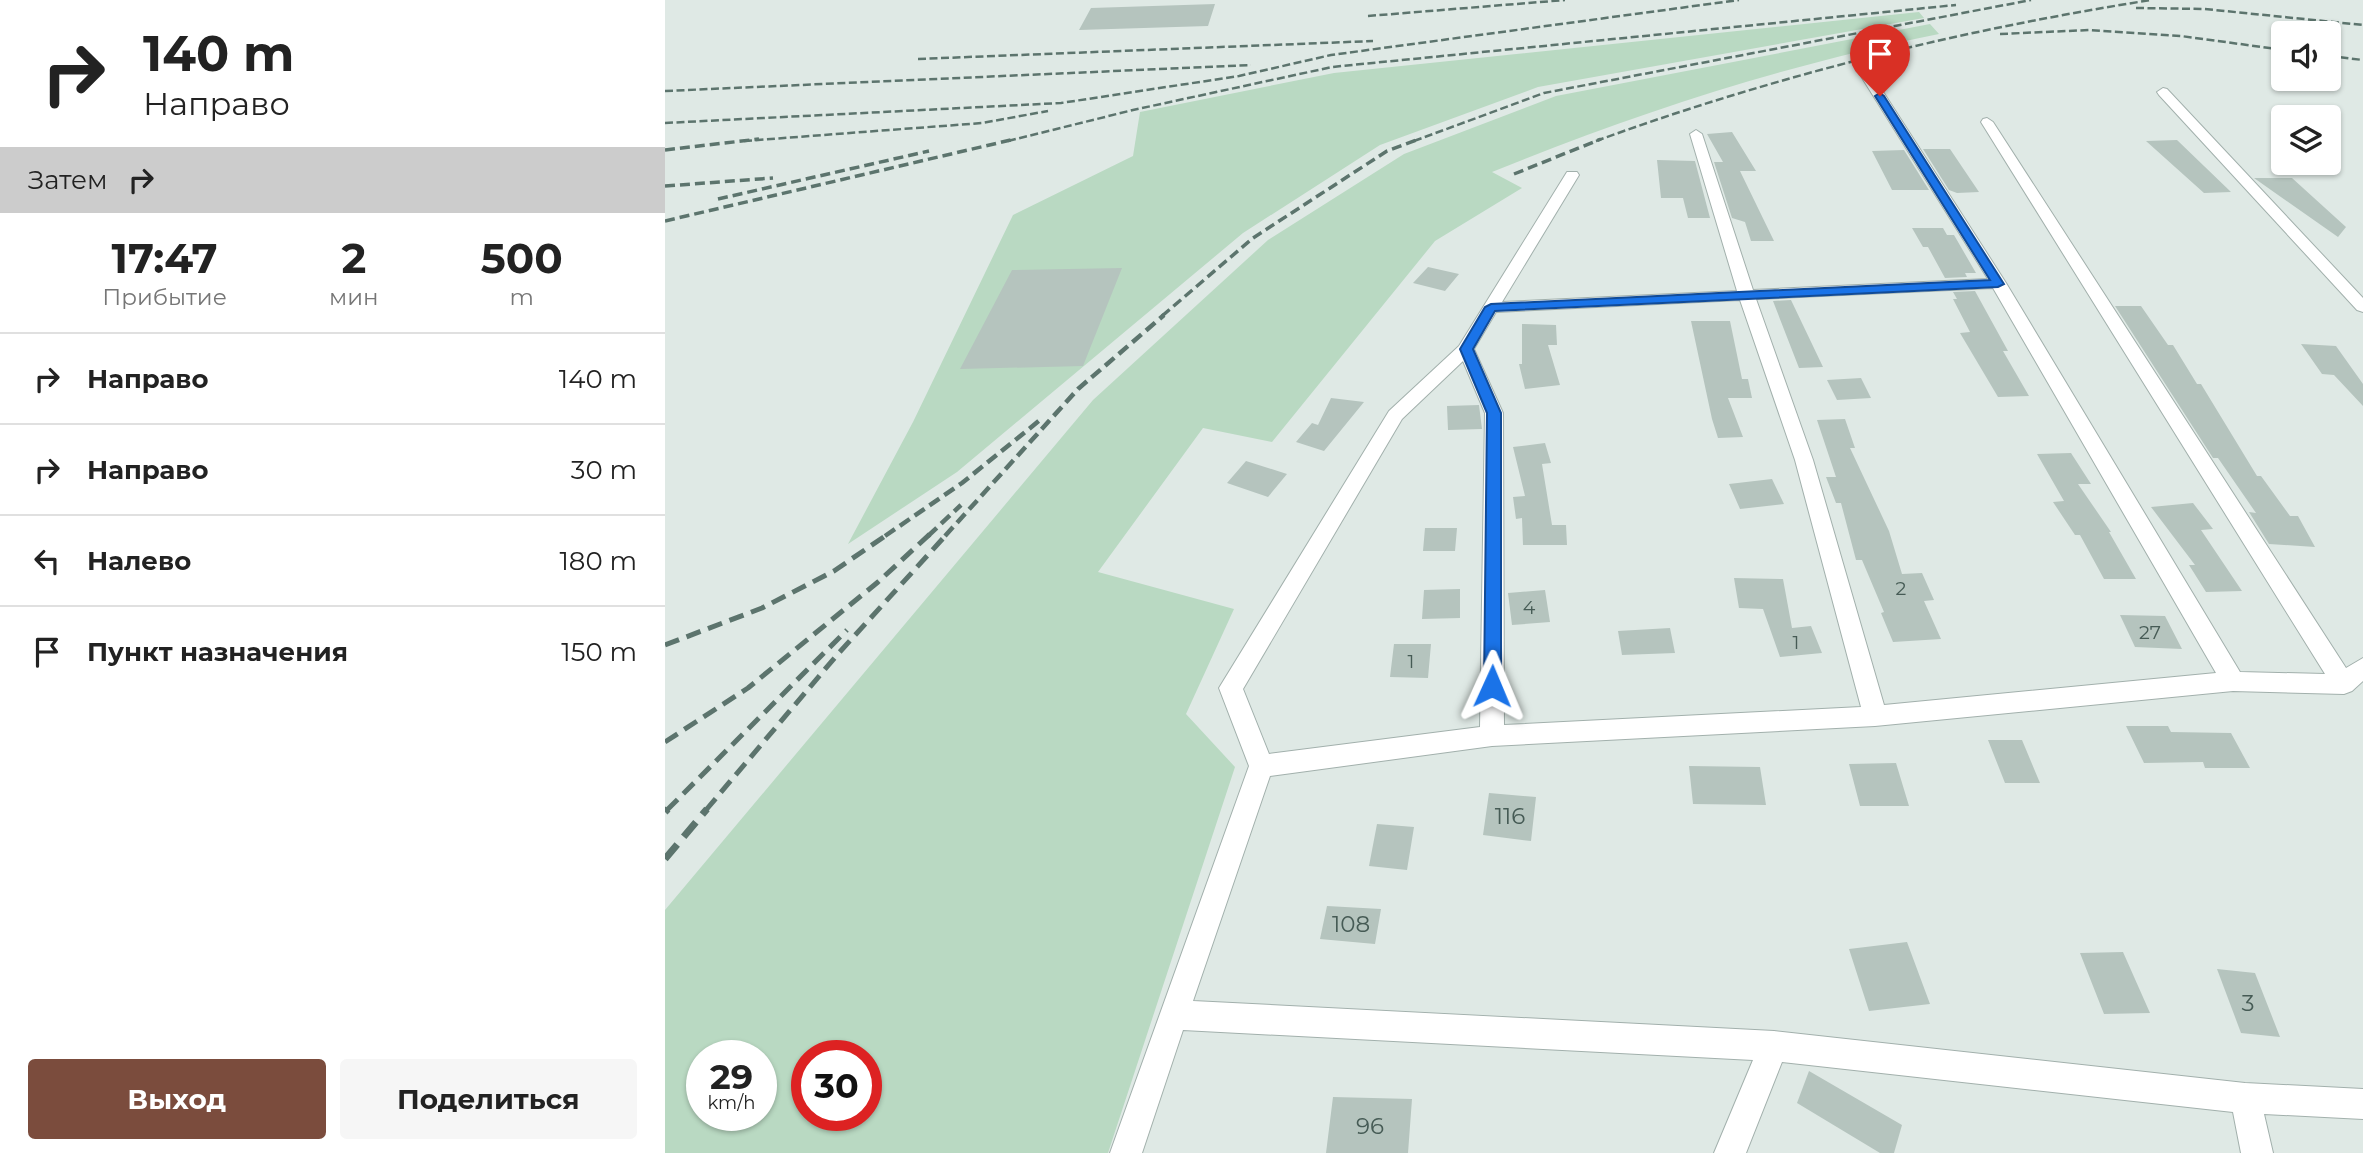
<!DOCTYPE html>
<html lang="ru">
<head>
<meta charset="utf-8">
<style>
	:root { --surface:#fff; --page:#f6f6f6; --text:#222; --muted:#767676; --line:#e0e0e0; --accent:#7b4c3d }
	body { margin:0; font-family:Montserrat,sans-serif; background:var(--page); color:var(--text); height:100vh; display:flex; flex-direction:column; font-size:26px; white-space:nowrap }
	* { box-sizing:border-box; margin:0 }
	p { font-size:23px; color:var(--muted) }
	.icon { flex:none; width:38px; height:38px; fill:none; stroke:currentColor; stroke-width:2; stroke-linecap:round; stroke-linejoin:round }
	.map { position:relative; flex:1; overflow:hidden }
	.side { display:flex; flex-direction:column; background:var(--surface); width:665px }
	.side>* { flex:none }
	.banner { background:#fff; color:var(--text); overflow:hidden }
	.controls { position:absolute; left:1606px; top:21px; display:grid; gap:14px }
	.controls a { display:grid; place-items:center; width:70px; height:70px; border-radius:7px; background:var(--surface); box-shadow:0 2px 5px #0004; font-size:35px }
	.speed { position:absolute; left:21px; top:1040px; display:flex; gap:14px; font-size:35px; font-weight:700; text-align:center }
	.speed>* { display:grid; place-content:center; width:91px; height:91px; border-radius:50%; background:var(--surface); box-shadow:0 2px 5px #0004; line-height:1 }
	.speed small { font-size:18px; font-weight:400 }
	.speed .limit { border:10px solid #d22; background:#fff; color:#111 }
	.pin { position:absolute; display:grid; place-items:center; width:60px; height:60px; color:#fff; margin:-72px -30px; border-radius:50% 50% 50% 0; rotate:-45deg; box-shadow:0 0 7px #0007 }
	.pin .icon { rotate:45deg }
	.me { position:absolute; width:77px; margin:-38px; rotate:1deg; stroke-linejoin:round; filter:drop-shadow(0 0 5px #0008) }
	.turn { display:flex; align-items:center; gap:24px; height:147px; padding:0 28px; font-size:32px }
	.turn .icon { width:91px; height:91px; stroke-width:2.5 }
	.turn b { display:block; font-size:49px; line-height:60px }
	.then { display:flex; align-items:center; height:66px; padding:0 28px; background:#0003; gap:14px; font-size:26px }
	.eta { display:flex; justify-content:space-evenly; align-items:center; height:119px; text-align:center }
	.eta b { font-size:42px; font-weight:700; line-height:49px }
	.button { display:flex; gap:14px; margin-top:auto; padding:14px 28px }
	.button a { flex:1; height:80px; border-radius:7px; background:var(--accent); color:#fff; font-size:28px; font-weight:700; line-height:80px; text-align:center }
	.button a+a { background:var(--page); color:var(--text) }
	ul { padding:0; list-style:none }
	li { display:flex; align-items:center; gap:21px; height:91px; padding:0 28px; border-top:2px solid var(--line) }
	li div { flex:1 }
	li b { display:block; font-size:26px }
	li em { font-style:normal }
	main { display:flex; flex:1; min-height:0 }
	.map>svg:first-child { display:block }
	.green { fill:#b9d9c2; fill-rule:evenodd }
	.building { fill:#b5c4be }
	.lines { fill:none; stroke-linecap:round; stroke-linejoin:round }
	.minor-casing { stroke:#a2b0ac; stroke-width:2 }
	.minor { fill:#fff; fill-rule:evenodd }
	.rail-far4 { stroke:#5c746d; stroke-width:2.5; stroke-dasharray:8 3.5; stroke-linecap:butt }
	.rail-far3 { stroke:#5c746d; stroke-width:3.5; stroke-dasharray:10 5; stroke-linecap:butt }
	.rail-far2 { stroke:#5c746d; stroke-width:4.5; stroke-dasharray:12 6; stroke-linecap:butt }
	.rail-far1 { stroke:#5c746d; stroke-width:5; stroke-dasharray:15 8; stroke-linecap:butt }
	.rail { stroke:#5c746d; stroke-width:7; stroke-dasharray:19 10; stroke-linecap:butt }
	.route { fill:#1a73e8; stroke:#114b97; stroke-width:2 }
	.labels { text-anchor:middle; stroke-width:7; stroke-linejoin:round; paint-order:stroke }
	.number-label { font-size:19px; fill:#465b55 }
	.near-number-label { font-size:23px; fill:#465b55 }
</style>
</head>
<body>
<main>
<section class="side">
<div class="banner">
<div class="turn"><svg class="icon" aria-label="right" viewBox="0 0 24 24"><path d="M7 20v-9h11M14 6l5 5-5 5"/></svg><div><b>140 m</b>Направо</div></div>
<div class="then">Затем<svg class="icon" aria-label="right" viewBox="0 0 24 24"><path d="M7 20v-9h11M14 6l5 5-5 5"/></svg></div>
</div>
<div class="eta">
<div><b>17:47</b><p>Прибытие</p></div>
<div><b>2</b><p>мин</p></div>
<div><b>500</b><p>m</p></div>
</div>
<ul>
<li><svg class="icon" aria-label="right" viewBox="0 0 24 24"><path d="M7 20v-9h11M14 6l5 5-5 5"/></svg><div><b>Направо</b></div><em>140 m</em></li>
<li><svg class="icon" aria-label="right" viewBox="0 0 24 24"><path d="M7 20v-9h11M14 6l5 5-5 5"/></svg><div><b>Направо</b></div><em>30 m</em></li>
<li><svg class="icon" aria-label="left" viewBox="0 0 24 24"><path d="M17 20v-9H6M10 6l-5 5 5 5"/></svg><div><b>Налево</b></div><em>180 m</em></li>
<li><svg class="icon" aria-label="arrive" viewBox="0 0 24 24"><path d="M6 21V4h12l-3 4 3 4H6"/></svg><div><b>Пункт назначения</b></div><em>150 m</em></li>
</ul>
<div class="button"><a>Выход</a><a>Поделиться</a></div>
</section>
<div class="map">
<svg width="1698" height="1153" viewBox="0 0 1698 1153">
	<rect width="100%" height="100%" fill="#dfe9e5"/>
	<path class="green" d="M1254,12L1259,18L873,87L715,145L578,233L292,472L183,544L248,422L348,215L468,156L475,112L669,73Z
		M1265,24L1274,34C1116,66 975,112 827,172L857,188L770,241L607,442L538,428L433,572L569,609L521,714L570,767L443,1153H0V910L428,400L603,240L739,154L891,96ZM37,1055H96V1115H37ZM142,1055H201V1115H142Z"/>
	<path class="building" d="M550,4L543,26L414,30L426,8Z
		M1067,132L1091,171H1075L1109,241H1086L1080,222L1067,218L1049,162H1058L1042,134Z
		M1512,140L1566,192L1539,193L1481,141Z
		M1258,149H1285L1314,192L1292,193L1284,190Z
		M1239,150L1264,190H1227L1207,151Z
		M992,160L1030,161L1045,218H1023L1018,198H996Z
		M1589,178H1627L1681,227L1673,237Z
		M1247,228H1278L1282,235H1289L1311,273H1300L1302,277L1280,278L1263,247H1258Z
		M763,267L794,274L780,291L748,283Z
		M457,268L418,366L295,369L347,270Z
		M1310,291L1343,351H1338L1364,396L1333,397L1295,333L1305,332L1288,299H1292L1288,292Z
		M1126,300L1158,367L1134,368L1108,301Z
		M1450,306H1476L1503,345H1508L1532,384H1536L1592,476H1596L1625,516H1633L1650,547L1604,544L1584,512L1591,513L1553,458H1548Z
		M1026,321H1065L1077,379H1083L1087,398H1063L1078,437L1053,438L1047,419Z
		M857,324L891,325L892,345H883L895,385L860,389L854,364H857Z
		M1636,344L1671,346L1698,384V406L1669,375L1657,374Z
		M1196,378L1206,398L1172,400L1162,380Z
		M666,398L699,402L659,451L631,442L647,423L653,425Z
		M814,405L817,429L783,430L782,406Z
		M1180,419L1190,448H1185L1224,531L1237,574L1257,573L1269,600L1259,601L1276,639L1228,642L1216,613L1219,612L1197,560H1191L1176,503H1171L1161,477H1171L1152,420Z
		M880,443L886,463L877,464L887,525H901L902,545H858L857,518L851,519L848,497L860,496L848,447Z
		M1406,453L1426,484H1413L1446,532H1444L1471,579H1439L1415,535H1410L1388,502L1399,501L1372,454Z
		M581,461L622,474L603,497L562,483Z
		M1107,479L1119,504L1075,509L1064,484Z
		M1528,503L1548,529L1536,530L1577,591L1541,592L1524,565H1530L1486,507Z
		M760,528H792L790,551H758Z
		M1069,578L1118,579L1127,628L1146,626L1157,653L1115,657L1098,609L1074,608Z
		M795,589V618L757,619L759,590Z
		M880,590L885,622L847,625L843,593Z
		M1455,615L1500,616L1517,649L1470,647Z
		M1005,628L1010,653L957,655L953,631Z
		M729,644H766L763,678L725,677Z
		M1461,726H1503L1506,732L1566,733L1585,768H1540L1538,762L1479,763Z
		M1323,740H1357L1375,783H1340Z
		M1231,763L1244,806H1195L1184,764Z
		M1024,766L1095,767L1101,805L1028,804Z
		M824,793L871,797L866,841L818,835Z
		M712,824L749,827L742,870L704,866Z
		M662,906L716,909L710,944L655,939Z
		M1242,942L1265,1004L1204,1011L1184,949Z
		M1458,952L1485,1013L1439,1014L1415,953Z
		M1552,969L1590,973L1615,1037L1576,1033Z
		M1144,1071L1237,1125L1229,1153H1215L1132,1103Z
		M668,1097L747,1099L743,1153H661Z"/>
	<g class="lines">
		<defs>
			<path id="minor" d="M1200,69L1206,73L1341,283L1575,672L1660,674L1316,122L1318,119L1322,118L1328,122L1681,668L1698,658V681L1687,691L1679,694L1568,691L1210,726L827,746L605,776L528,1001L1109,1031L1580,1083L1698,1089V1119L1599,1114L1608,1153H1576L1568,1112L1117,1062L1081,1153H1049L1088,1060L518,1030L477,1153H445L584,766L554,688L724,411L794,346L902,172H912L914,175L837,302L1072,291L1025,134L1031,130L1037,134L1088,290L1323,279L1194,73ZM1328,288L1551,673L1219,705L1148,460L1091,299ZM1075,300L1130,460L1196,707L839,725L838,413L809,349L831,312ZM798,361L820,413L815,727L604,754L578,689L737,419Z
				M1498,88L1502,89L1698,298V312L1692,310L1494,95L1492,92Z"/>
		</defs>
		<use href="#minor" class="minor-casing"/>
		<use href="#minor" class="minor"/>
		<path class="rail-far4" d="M1471,8L1540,9L1698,25
			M703,16L900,0
			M1335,34L1424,30L1516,36L1619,50
			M1664,56L1698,60
			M253,59L708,41
			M0,91L586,65
			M0,123L396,103L574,76L666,55L1074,0
			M79,141L317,123L383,111
			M343,141L468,110L667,67L1291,5
			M749,141L879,93L1366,0
			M931,141C1112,75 1296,30 1486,0"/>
		<path class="rail-far3" d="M0,150L94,139
			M849,174L936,139
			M0,186L108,178
			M53,199L264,151
			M0,221L350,139
			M497,316L588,238L722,151L754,139"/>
		<path class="rail-far2" d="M220,536L297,483L375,420
			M263,536L296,505
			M280,536L413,389L499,315"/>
		<path class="rail-far1" d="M0,645L97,608L169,571L223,534
			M0,742L83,688L213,582L265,534
			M2,810L182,630
			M41,810L172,655L282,534"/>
		<path class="rail" d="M0,812L3,809
			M0,859L42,809"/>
	</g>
	<path class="route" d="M1215,93L1219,96L1339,284L1333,287L830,311L808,349L836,413V686L834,691L827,693L821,691L819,686L822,413L795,349L820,307L826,304L1325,280L1210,96Z"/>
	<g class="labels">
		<g class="number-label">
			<text x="1236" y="595">2</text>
			<text x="864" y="614">4</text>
			<text x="1485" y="639">27</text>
			<text x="1131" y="649">1</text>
			<text x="746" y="668">1</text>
		</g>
		<g class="near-number-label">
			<text x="845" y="824">116</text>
			<text x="686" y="932">108</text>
			<text x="1583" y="1011">3</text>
			<text x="705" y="1134">96</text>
		</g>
	</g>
</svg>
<div class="controls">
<a><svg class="icon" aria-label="sound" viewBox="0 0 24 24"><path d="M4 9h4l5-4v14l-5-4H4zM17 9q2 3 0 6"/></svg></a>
<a><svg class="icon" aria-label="layers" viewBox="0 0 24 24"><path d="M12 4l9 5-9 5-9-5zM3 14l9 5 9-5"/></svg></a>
</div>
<div class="speed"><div>29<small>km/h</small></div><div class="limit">30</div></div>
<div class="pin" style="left:1215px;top:96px;background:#d93025"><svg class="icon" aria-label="arrive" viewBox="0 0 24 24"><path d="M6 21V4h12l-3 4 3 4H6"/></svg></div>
<svg class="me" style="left:827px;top:686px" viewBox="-20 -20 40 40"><path d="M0-17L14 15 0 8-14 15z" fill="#1a73e8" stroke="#fff" stroke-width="4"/></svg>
</div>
</main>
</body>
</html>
